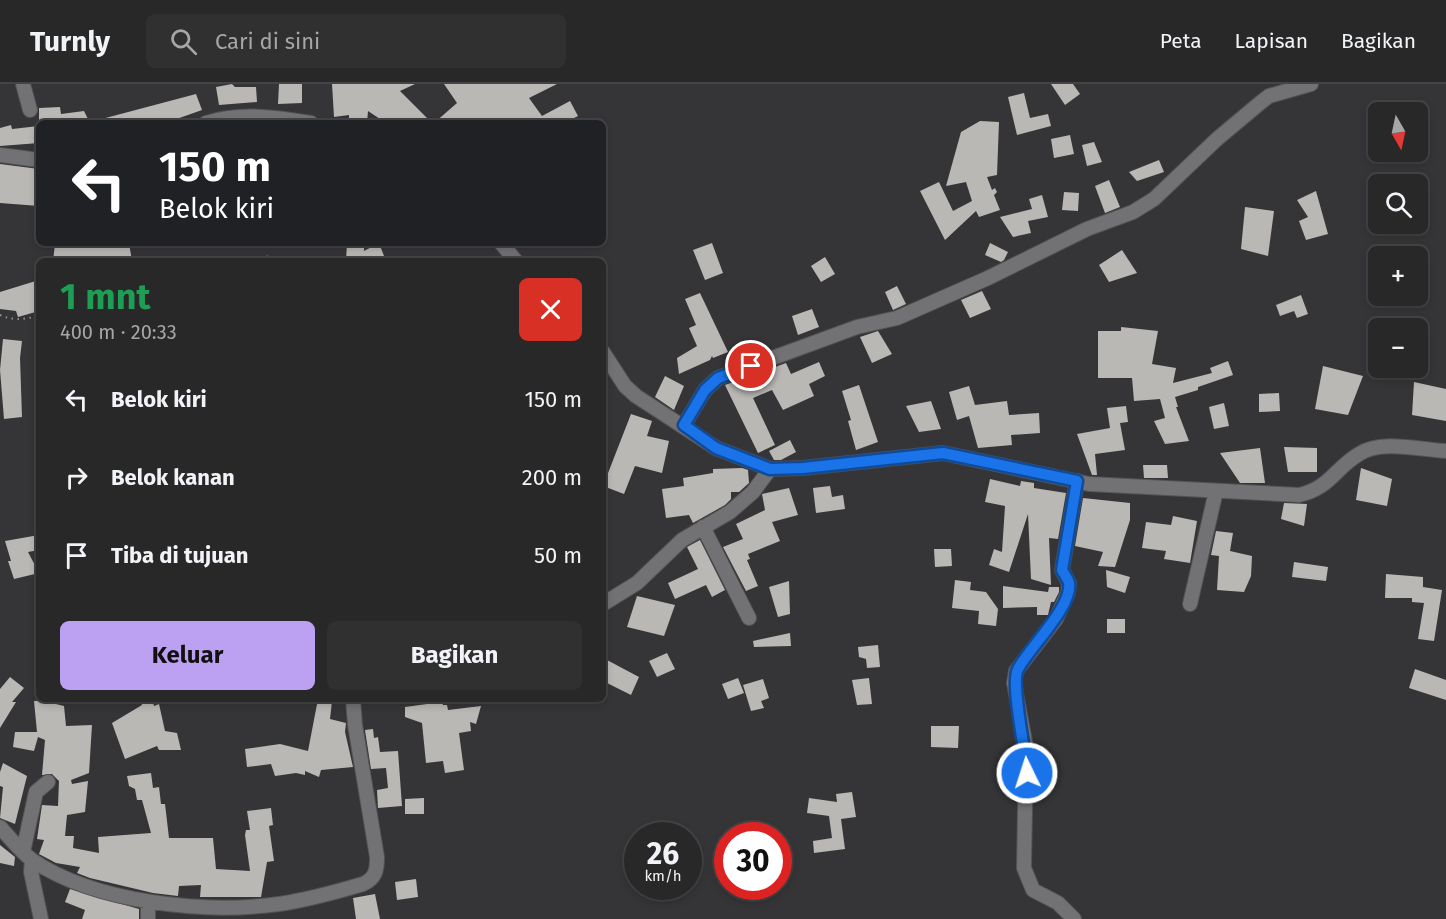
<!DOCTYPE html>
<html lang="id">
<head>
<meta charset="utf-8">
<style>
	:root { --surface:#282829; --page:#303031; --text:#f1f3f6; --muted:#a5a6a8; --line:#444446; --accent:#bca0f2 }
	body { margin:0; font-family:"Fira Sans",sans-serif; background:var(--page); color:var(--text); height:100vh; display:flex; flex-direction:column; font-size:22px; white-space:nowrap }
	* { box-sizing:border-box; margin:0 }
	p { font-size:20px; color:var(--muted) }
	.icon { flex:none; width:33px; height:33px; fill:none; stroke:currentColor; stroke-width:2; stroke-linecap:round; stroke-linejoin:round }
	.map { position:relative; flex:1; overflow:hidden }
	.side { position:absolute; left:36px; top:174px; width:570px; height:444px; display:flex; flex-direction:column; background:var(--surface); border-radius:9px; box-shadow:0 3px 9px #0003,0 0 0 2px var(--line) }
	.side>* { flex:none }
	.hud { position:absolute; left:36px; top:36px; width:570px; height:126px; border-radius:9px; box-shadow:0 3px 9px #0003,0 0 0 2px var(--line); background:#202124; color:#fff; overflow:hidden }
	.needle { width:39px; rotate:171deg }
	.tools { position:absolute; left:1368px; top:18px; display:grid; gap:12px }
	.tools a { display:grid; place-items:center; width:60px; height:60px; border-radius:9px; background:var(--surface); box-shadow:0 3px 9px #0003,0 0 0 2px var(--line); font-size:30px }
	.speed { position:absolute; left:624px; top:738px; display:flex; gap:12px; font-size:30px; font-weight:700; text-align:center }
	.speed>* { display:grid; place-content:center; width:78px; height:78px; border-radius:50%; background:var(--surface); box-shadow:0 3px 9px #0003,0 0 0 2px var(--line); line-height:1 }
	.speed small { font-size:15px; font-weight:400 }
	.speed .limit { border:9px solid #d22; background:#fff; color:#111 }
	.pin { position:absolute; display:grid; place-items:center; width:51px; height:51px; color:#fff; margin:-26px; border:3px solid #fff; border-radius:50%; box-shadow:0 2px 6px #0007 }
	.me { position:absolute; width:66px; margin:-33px; rotate:356deg; stroke-linejoin:round; filter:drop-shadow(0 0 4px #0008) }
	.turn { display:flex; align-items:center; gap:21px; height:126px; padding:0 24px; font-size:27px }
	.turn .icon { width:78px; height:78px; stroke-width:2.5 }
	.turn b { display:block; font-size:42px; line-height:51px }
	.round { display:grid; place-items:center; flex:none; width:63px; height:63px; border-radius:9px; background:var(--page) }
	.overview { display:flex; align-items:center; justify-content:space-between; height:102px; padding:0 24px }
	h1 { font-size:36px; font-weight:700; line-height:45px; color:#1e9e55 }
	.primary-button { display:flex; gap:12px; margin-top:auto; padding:12px 24px }
	.primary-button a { flex:1; height:69px; border-radius:9px; background:var(--accent); color:#111; font-size:24px; font-weight:700; line-height:69px; text-align:center }
	.primary-button a+a { background:var(--page); color:var(--text) }
	ul { padding:0; list-style:none }
	li { display:flex; align-items:center; gap:18px; height:78px; padding:0 24px }
	li div { flex:1 }
	li b { display:block; font-size:22px }
	li em { font-style:normal }
	header { display:flex; align-items:center; gap:36px; box-sizing:border-box; height:84px; padding:0 30px; background:var(--surface); border-bottom:2px solid var(--line) }
	header strong { font-size:28px }
	nav { display:flex; gap:33px; margin-inline-start:auto; font-size:21px }
	.search { width:420px; height:54px; background:var(--page); display:flex; align-items:center; gap:15px; box-sizing:border-box; padding:0 21px; border-radius:9px; color:var(--muted); font-size:22px }
	.map>svg:first-child { display:block }
	.building { fill:#bab8b5 }
	.lines { fill:none; stroke-linecap:round; stroke-linejoin:round }
	.minor-casing { stroke:#535255; stroke-width:16 }
	.path { stroke:#939395; stroke-width:2; stroke-dasharray:1.5 4.5; stroke-linecap:butt }
	.minor { stroke:#727174; stroke-width:14 }
	.route-casing { stroke:#114b97; stroke-width:15 }
	.route { stroke:#1a73e8; stroke-width:10 }
</style>
</head>
<body>
<header>
<strong>Turnly</strong>
<div class="search"><svg class="icon" aria-label="search" viewBox="0 0 24 24"><circle cx="10" cy="10" r="6"/><path d="M15 15l6 6"/></svg>Cari di sini</div>
<nav><a>Peta</a><a>Lapisan</a><a>Bagikan</a></nav>
</header>
<div class="map">
<svg width="1446" height="835" viewBox="0 0 1446 835">
	<rect width="100%" height="100%" fill="#353537"/>
	<path class="building" d="M232,0L235,3H256L257,18L219,21L216,3Z
		M279,0H302V19L278,20Z
		M332,0H415L400,7L432,39H386L368,27L367,39L349,38V31L334,33Z
		M444,0H557L529,14L542,32L570,17L578,32L564,39H434L457,19Z
		M1051,0H1073L1080,10L1065,21Z
		M1024,9L1030,34L1048,30L1051,42L1017,51L1008,13Z
		M196,10L202,26L171,37V39H98V36Z
		M60,23L61,30L84,27L90,39H39V24Z
		M980,37L999,38L997,91L987,93L992,106L995,104L997,108L994,111L1000,126L979,133L976,127L945,156L920,107L939,98L953,127L972,117L966,98L946,102L961,48Z
		M11,41L12,45L39,42V59L0,62V44Z
		M1070,51L1074,70L1054,74L1051,55Z
		M1094,58L1102,78L1087,82L1082,61Z
		M1159,76L1164,88L1137,97L1129,88Z
		M0,80L39,85V122L0,119Z
		M1109,96L1120,123L1105,129L1095,102Z
		M1316,107L1328,150L1306,156L1299,137L1308,133L1297,116Z
		M1064,108L1079,109L1078,127L1062,126Z
		M1042,111L1048,133L1028,137L1031,149L1013,153L1000,133L1032,125L1029,115Z
		M1245,123L1274,127L1268,172L1241,165Z
		M129,159L132,177H53L55,160Z
		M347,159H364V167L379,159L384,172L375,177H346Z
		M712,159L723,189L705,196L693,166Z
		M990,159L1008,168L1004,176L1001,178L985,171Z
		M1122,166L1137,189L1109,198L1099,181Z
		M825,173L835,190L821,198L811,182Z
		M39,196V227L18,233L16,227L0,225V208Z
		M897,202L906,220L893,226L885,208Z
		M982,207L991,225L970,234L961,216Z
		M700,209L728,268L713,274L712,272L710,276L679,290L677,274L697,262L689,244L696,241L685,215Z
		M1301,211L1308,230L1297,234L1294,227L1280,232L1276,221Z
		M812,225L819,243L798,251L792,232Z
		M1121,243L1158,247L1152,280L1176,284L1173,299L1212,289L1210,284L1228,277L1233,291L1198,303V306L1175,313L1178,323H1176L1189,357L1165,360L1154,337L1165,334L1160,315L1134,317L1132,294H1098V247H1121Z
		M878,247L892,270L872,279L860,253Z
		M3,255L22,257L20,274L22,333L4,335L0,286Z
		M819,278L825,292L809,300L814,312L783,326L772,306L753,314L775,361L758,369L725,301L786,279L791,290Z
		M1323,282L1363,292L1348,331L1315,325Z
		M665,292L684,302L674,326L655,313Z
		M1414,298L1446,305V337L1412,331Z
		M859,301L878,358L856,366L848,337L851,336L842,307Z
		M969,302L975,321L1007,317L1009,331L1039,329L1040,349L1011,351L1012,361L978,364L969,332L957,336L949,308Z
		M1279,309L1280,327L1259,328V310Z
		M931,317L941,345L919,348L906,322Z
		M1224,319L1229,342L1214,345L1209,323Z
		M1126,322L1128,338L1120,339L1125,366L1095,370L1097,391H1092L1077,350L1110,344L1107,324Z
		M631,330L652,337L647,352L669,357L662,389L635,382L624,410L603,402Z
		M790,356L796,368L781,376H774L769,367Z
		M1284,363L1317,364V388H1288Z
		M1260,364L1265,399H1240L1220,369Z
		M1143,381H1167L1168,394H1144Z
		M742,384L748,386L749,399L739,408H731V415L725,421L693,439L689,431L666,434L662,405L684,402L683,394L713,389V385Z
		M1361,384L1392,395L1387,422L1356,416Z
		M990,395L1020,402L1021,397L1034,399V404L1066,409L1058,455L1049,454L1051,501L1031,495L1028,430L1009,488L989,481L994,465L1002,468L1005,422L985,418Z
		M830,402L832,413L843,411L845,425L816,429L813,404Z
		M789,404L798,431L772,438L780,457L748,470L750,475L747,476L758,502L746,507L723,463L743,455L736,440L765,426L762,410Z
		M1083,414L1130,419V436L1115,483L1098,482L1103,468L1075,462Z
		M1284,419L1307,420L1304,442L1281,435Z
		M1173,432L1197,437L1190,479L1164,475L1166,467L1142,464L1146,438L1171,441Z
		M1216,447L1233,449L1230,467L1252,472L1251,492L1244,508L1217,506L1219,472L1211,471Z
		M39,451V466L28,468L39,489L14,495L8,477H11L5,457Z
		M700,456L725,506L712,513L706,501L675,515L668,499L698,485L687,463Z
		M934,465H951L952,482L935,483Z
		M1294,478L1328,483L1326,497L1292,493Z
		M1106,486L1130,493L1125,509L1107,503Z
		M1386,490L1423,493V503L1442,506L1434,557L1418,555L1424,519L1412,518V514H1385Z
		M955,496L971,498L970,506L986,508L998,525L996,542L978,540L979,527L952,524Z
		M789,497L790,530L778,533L769,503Z
		M1003,502L1048,508L1049,503H1059V508L1054,518H1051L1048,531H1037V523L1003,524Z
		M637,512L675,521L664,552L627,543Z
		M1107,535H1125V549H1107Z
		M790,549L791,562L754,563L753,557Z
		M878,561L880,583L867,584L866,575L859,573L858,563Z
		M667,569L675,585L657,593L649,577Z
		M607,576L639,593L631,611L603,597Z
		M1415,585L1446,596V616L1409,604Z
		M10,593L24,604L12,618H16L0,644V605Z
		M738,594L744,609L728,615L722,600Z
		M869,594L872,620L857,621L852,596Z
		M763,595L769,614L761,617L764,624L751,627L743,601Z
		M140,615H152L154,622L159,620L165,647L177,649L181,666H159L157,662L125,675L112,639L142,621Z
		M318,615L332,617L330,635L346,639L345,648L353,683L321,686L319,693L305,687V691L296,689L275,692L271,680L247,683L245,665L280,660L308,667Z
		M52,616V619L64,622L66,642L92,641L89,689L71,696L72,700L88,697L85,728L67,731L65,752H74L73,764L99,769L98,753L151,749L142,716H137L135,705L129,702L127,692L151,689L153,704L159,703L161,720H165L169,754H213L216,785L250,787L245,751L246,746H250L247,727L271,724L273,741L269,742L274,777L267,778L261,813H200L201,801L179,802L178,812L153,809L90,794L77,789L80,783L56,779L39,770L44,756L37,755L42,721L58,722L59,697L52,690L42,691L45,656L38,653L34,667L13,663L15,648H37L34,617Z
		M442,618L443,621H447L448,626L481,622L476,640L470,638L471,647L459,649L464,686L445,689L443,677L426,679L422,639L405,633V623Z
		M931,642H959L958,664L931,663Z
		M373,645L374,654L378,653L380,668L398,667L402,722L378,724L377,706L388,704L386,684L371,685L365,646Z
		M3,679L27,692L15,740L0,734L3,703L0,702V688Z
		M852,708L856,733L841,735L845,765L814,769L813,757L832,754L829,732L807,729L809,714L837,718L836,710Z
		M424,714V730H405V715Z
		M0,761L15,773L14,782L0,779Z
		M416,795L418,813L397,816L395,798Z
		M70,805L139,825V835H82L85,826L65,818Z
		M375,810L380,835H356L353,814Z"/>
	<g class="lines">
		<defs>
			<path id="minor" d="M23,0L30,26
				M206,39C239,28 277,33 311,39
				M0,71L39,76
				M501,159L516,177
				M603,268L625,302L636,312L716,364L770,385L803,384L943,369L1089,400L1299,411C1330,404 1334,385 1359,370C1381,355 1421,366 1446,367
				M684,341L705,306L718,294L857,243L897,234L988,194L1087,145L1133,128L1154,115L1217,55L1260,19L1269,12L1311,0
				M703,443L749,534
				M603,520L637,499L682,456L730,428L753,408L770,385
				M1190,520L1216,407
				M0,743C10,754 20,767 32,776C95,819 205,830 279,820C307,816 336,808 363,800C376,794 377,786 377,773L355,641L353,615
				M23,768L36,708L48,698
				M32,776L31,788L41,835
				M148,818V835
				M1074,835L1058,819L1033,806L1024,784L1026,663L1014,599L1016,587L1056,535L1068,509L1069,499L1062,486L1077,397"/>
		</defs>
		<use href="#minor" class="minor-casing"/>
		<path class="path" d="M237,177L271,172L273,177
			M0,231C13,237 25,235 39,232"/>
		<use href="#minor" class="minor"/>
	</g>
	<g class="lines">
		<defs>
			<path id="route" d="M751,282L718,294L705,306L684,341L716,364L770,385L803,384L943,369L1077,397L1062,486C1064,490 1068,495 1069,499C1073,522 1029,564 1018,585C1010,598 1026,668 1027,689"/>
		</defs>
		<use href="#route" class="route-casing"/>
		<use href="#route" class="route"/>
	</g>
</svg>
<div class="tools">
<a><svg class="needle" viewBox="-14 -14 28 28"><path d="M0-13l5 13h-10z" fill="#e53935"/><path d="M0 13l5-13h-10z" fill="#a5a6a8"/></svg></a>
<a><svg class="icon" aria-label="search" viewBox="0 0 24 24"><circle cx="10" cy="10" r="6"/><path d="M15 15l6 6"/></svg></a>
<a>+</a>
<a>−</a>
</div>
<div class="speed"><div>26<small>km/h</small></div><div class="limit">30</div></div>
<div class="pin" style="left:751px;top:282px;background:#d93025"><svg class="icon" aria-label="arrive" viewBox="0 0 24 24"><path d="M6 21V4h12l-3 4 3 4H6"/></svg></div>
<svg class="me" style="left:1027px;top:689px" viewBox="-20 -20 40 40"><circle r="17" fill="#1a73e8" stroke="#fff" stroke-width="3"/><path d="M0-11L8 9 0 5-8 9z" fill="#fff"/></svg>
<div class="hud">
<div class="turn"><svg class="icon" aria-label="left" viewBox="0 0 24 24"><path d="M17 20v-9H6M10 6l-5 5 5 5"/></svg><div><b>150 m</b>Belok kiri</div></div>
</div>
<section class="side">
<div class="overview"><div><h1>1 mnt</h1><p>400 m · 20:33</p></div><a class="round" style="background:#d93025;color:#fff"><svg class="icon" aria-label="close" viewBox="0 0 24 24"><path d="M6 6l12 12M18 6L6 18"/></svg></a></div>
<ul>
<li><svg class="icon" aria-label="left" viewBox="0 0 24 24"><path d="M17 20v-9H6M10 6l-5 5 5 5"/></svg><div><b>Belok kiri</b></div><em>150 m</em></li>
<li><svg class="icon" aria-label="right" viewBox="0 0 24 24"><path d="M7 20v-9h11M14 6l5 5-5 5"/></svg><div><b>Belok kanan</b></div><em>200 m</em></li>
<li><svg class="icon" aria-label="arrive" viewBox="0 0 24 24"><path d="M6 21V4h12l-3 4 3 4H6"/></svg><div><b>Tiba di tujuan</b></div><em>50 m</em></li>
</ul>
<div class="primary-button"><a>Keluar</a><a>Bagikan</a></div>
</section>
</div>
</body>
</html>
